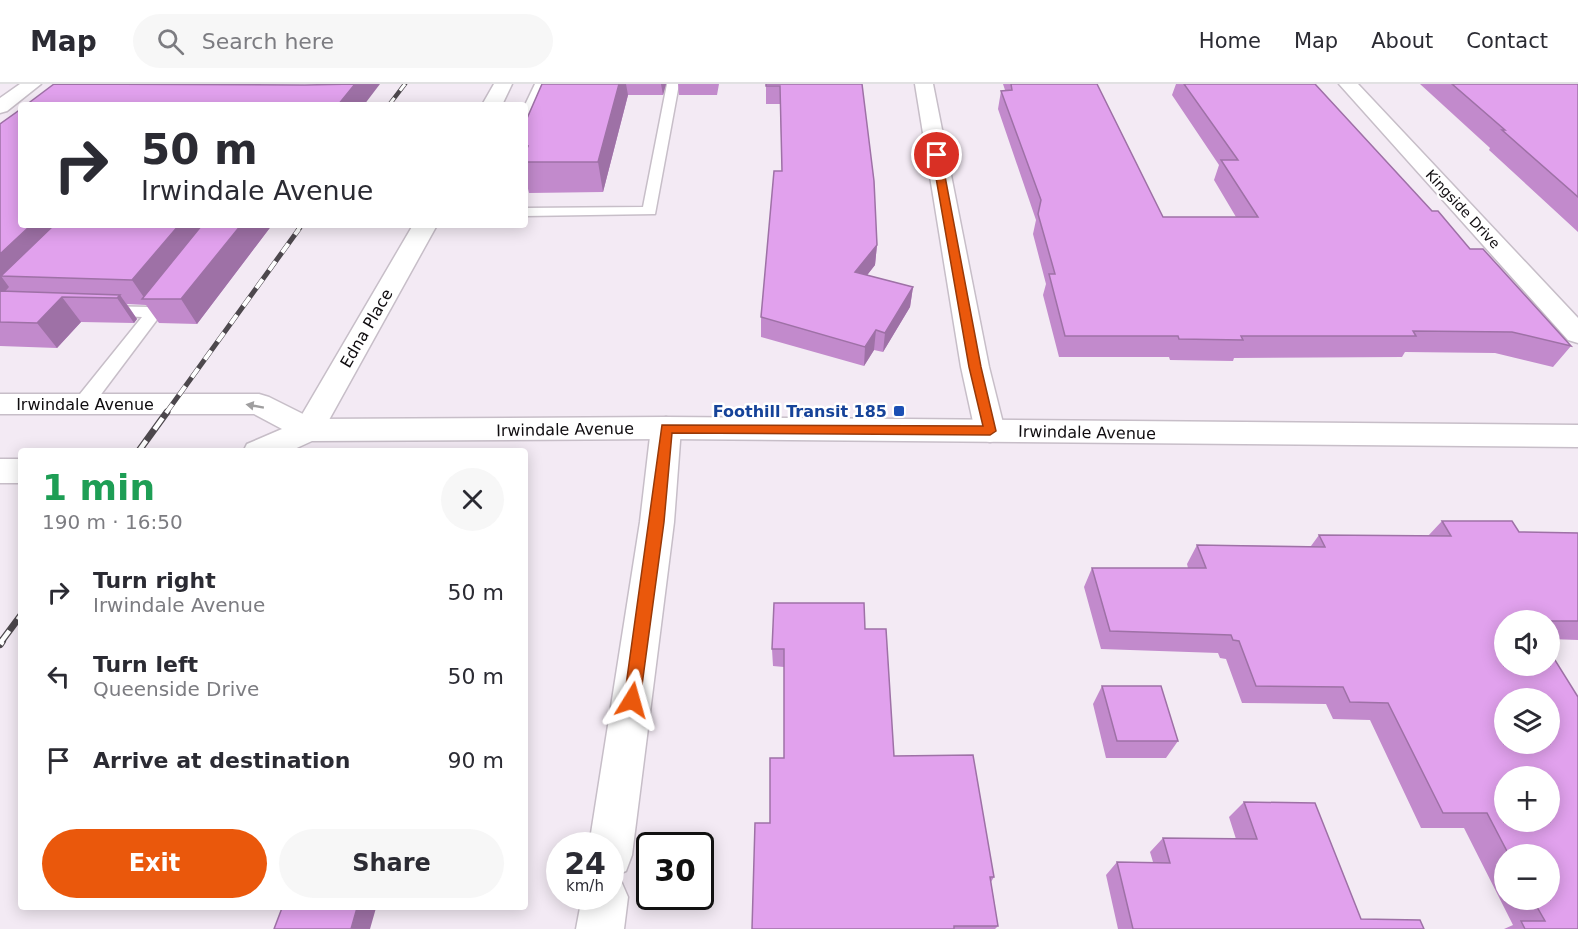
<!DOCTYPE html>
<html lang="en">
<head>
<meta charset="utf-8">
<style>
	:root { --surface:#fff; --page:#f7f7f7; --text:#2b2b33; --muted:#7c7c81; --line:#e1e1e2; --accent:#ea580c }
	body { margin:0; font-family:"DejaVu Sans",sans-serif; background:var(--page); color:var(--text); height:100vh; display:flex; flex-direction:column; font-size:22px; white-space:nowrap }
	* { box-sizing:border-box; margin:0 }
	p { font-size:20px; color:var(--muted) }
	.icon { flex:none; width:33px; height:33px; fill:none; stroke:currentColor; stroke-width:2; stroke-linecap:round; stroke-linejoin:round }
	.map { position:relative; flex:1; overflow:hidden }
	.sheet { position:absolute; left:18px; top:364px; width:510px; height:462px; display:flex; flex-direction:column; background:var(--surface); border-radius:6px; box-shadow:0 3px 15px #0003 }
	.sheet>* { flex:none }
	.guide { position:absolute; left:18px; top:18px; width:510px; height:126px; border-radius:6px; box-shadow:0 3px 15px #0003; background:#fff; color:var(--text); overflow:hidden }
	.tools { position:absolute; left:1494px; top:526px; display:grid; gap:12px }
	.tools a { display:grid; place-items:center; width:66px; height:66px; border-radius:50%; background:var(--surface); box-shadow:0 3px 15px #0003; font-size:30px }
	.speed { position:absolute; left:546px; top:748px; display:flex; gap:12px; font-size:30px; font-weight:700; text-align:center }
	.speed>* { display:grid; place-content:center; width:78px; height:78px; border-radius:50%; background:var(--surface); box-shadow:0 3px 15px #0003; line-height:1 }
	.speed small { font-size:15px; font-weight:400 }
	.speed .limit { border:3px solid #111; border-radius:9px; background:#fff; color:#111 }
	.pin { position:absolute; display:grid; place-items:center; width:51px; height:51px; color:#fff; margin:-26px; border:3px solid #fff; border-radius:50%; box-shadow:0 2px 6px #0007 }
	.me { position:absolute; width:66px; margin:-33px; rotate:8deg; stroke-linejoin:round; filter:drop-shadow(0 0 4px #0008) }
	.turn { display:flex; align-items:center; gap:21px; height:126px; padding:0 24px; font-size:27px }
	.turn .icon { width:78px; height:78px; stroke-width:2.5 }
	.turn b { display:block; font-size:42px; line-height:51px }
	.round { display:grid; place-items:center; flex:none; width:63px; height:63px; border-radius:32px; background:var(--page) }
	.overview { display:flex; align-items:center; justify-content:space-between; height:102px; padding:0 24px }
	h1 { font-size:36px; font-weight:800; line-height:45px; color:#1e9e55 }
	.action { display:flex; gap:12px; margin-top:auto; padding:12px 24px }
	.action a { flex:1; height:69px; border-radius:36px; background:var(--accent); color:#fff; font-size:24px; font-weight:800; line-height:69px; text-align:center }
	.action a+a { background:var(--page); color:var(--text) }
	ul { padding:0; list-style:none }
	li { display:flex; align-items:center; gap:18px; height:84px; padding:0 24px }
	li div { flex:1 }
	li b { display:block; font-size:22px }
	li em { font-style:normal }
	header { display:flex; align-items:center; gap:36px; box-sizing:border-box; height:84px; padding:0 30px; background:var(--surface); border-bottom:2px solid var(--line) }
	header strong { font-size:28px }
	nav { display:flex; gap:33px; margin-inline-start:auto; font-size:21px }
	.search { width:420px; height:54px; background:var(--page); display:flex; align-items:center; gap:15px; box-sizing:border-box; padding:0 21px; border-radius:33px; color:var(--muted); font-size:22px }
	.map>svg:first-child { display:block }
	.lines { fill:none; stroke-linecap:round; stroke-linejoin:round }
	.service-casing { stroke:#c7bec8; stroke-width:3 }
	.minor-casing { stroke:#c7bec8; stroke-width:3 }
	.primary-casing { stroke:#c7bec8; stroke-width:3 }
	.service { fill:#fff; fill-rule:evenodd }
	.minor { fill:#fff; fill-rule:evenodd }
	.primary { fill:#fff; fill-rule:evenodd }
	.rail-far3-casing { stroke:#4d484d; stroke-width:4.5 }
	.rail-far2-casing { stroke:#4d484d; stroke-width:5 }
	.rail-far1-casing { stroke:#4d484d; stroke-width:7 }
	.rail-casing { stroke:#4d484d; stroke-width:8 }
	.rail-far3 { stroke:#fff; stroke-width:3; stroke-dasharray:9; stroke-linecap:butt }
	.rail-far2 { stroke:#fff; stroke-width:4; stroke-dasharray:11; stroke-linecap:butt }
	.rail-far1 { stroke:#fff; stroke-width:4.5; stroke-dasharray:14; stroke-linecap:butt }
	.rail { stroke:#fff; stroke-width:6; stroke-dasharray:17; stroke-linecap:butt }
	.wall { fill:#c28acc; fill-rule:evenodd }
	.shaded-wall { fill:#9e71a6 }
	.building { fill:#e1a1ed; stroke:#9e71a6; stroke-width:1.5; fill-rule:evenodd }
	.oneway { fill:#9f9e9f }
	.route { fill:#ea580c; stroke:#983908; stroke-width:1.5 }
	.transit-dot { fill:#1a4fb4; stroke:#fff; stroke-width:2 }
	.labels { text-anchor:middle; stroke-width:5; stroke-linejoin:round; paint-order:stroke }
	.far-street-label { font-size:14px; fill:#0f0c0f; stroke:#fff }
	.street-label { font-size:16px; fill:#0f0c0f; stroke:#fff }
	.transit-label { font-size:16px; font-weight:bold; fill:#164399; stroke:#fff; text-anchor:end }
</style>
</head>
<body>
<header>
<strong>Map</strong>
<div class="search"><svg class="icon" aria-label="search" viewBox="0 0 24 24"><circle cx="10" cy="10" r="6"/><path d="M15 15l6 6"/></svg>Search here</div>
<nav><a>Home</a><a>Map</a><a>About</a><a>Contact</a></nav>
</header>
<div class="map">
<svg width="1578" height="845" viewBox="0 0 1578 845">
	<rect width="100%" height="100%" fill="#f3eaf4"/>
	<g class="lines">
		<defs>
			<path id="service" d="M535,0H547L531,35L525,39V21Z
				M667,0H679L655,130L525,132V124L643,123Z
				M160,216L168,221L90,325L83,326L76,325L74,320L76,315L142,233L104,231L98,230L96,226L98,222L150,223L154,217Z"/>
			<path id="minor" d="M20,0H41L7,27L0,29V14Z
				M494,0H512L502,21H482Z
				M915,0H933L989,283L1005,347L1001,355L990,358L979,355L975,347L961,283Z
				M1339,0H1358L1578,234V259L1568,256Z
				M413,141H437L319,354L308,357L297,354L293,346Z
				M666,333L677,337L681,344L674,438L632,771L626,787L611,793L621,797L628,813L624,845H576L582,813H610V762H589L640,438L651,344L655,337Z"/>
			<path id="primary" d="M0,310H259L269,313L313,335L666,333L1578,341V363L666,355L312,357L288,368H243L247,360L282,345L254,330H0Z
				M0,375H21V399H0Z"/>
		</defs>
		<use href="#service" class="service-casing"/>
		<use href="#minor" class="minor-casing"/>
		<use href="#primary" class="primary-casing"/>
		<use href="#service" class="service"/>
		<use href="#minor" class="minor"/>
		<use href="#primary" class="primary"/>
		<defs>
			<path id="rail-far3" d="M389,21L405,0
				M298,146L302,141"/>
			<path id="rail-far2" d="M166,329L299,145"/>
			<path id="rail-far1" d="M138,368L167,328
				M1,558L21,531"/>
			<path id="rail" d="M0,560L2,557"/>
		</defs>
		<use href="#rail-far3" class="rail-far3-casing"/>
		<use href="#rail-far2" class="rail-far2-casing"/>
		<use href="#rail-far1" class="rail-far1-casing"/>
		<use href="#rail" class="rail-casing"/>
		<use href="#rail-far3" class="rail-far3"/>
		<use href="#rail-far2" class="rail-far2"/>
		<use href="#rail-far1" class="rail-far1"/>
		<use href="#rail" class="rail"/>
	</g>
	<path class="wall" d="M542,0H666L663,11H628L603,108L529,109L525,92V39Z
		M678,0H719L717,11H679Z
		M766,0H862L877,161L875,181L867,191L913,203L910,223L883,268L874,266L864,282L761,253V233L782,87L780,20H766Z
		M1003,0H1097L1163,133H1236L1214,96L1219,81L1172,11L1176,0H1315L1432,127L1470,165L1571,262L1553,283L1495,269L1405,268L1402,273L1234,274L1233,277L1170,276L1169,273H1059L1043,211L1046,200L1033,150L1036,136L998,25L1001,7L1005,6Z
		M1420,0H1578V148L1489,66L1490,64Z
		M0,40L21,141H272L197,240L159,239L146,221L127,220L137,235L134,239L81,238L57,264L0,262Z
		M1442,437L1519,448L1578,449V556L1550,555V537H1504L1578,845H1504L1513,841L1464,744H1421L1370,636L1333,635L1326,620L1242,619L1226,575L1220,574L1218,569L1101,565L1084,503L1092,484H1188L1187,480L1197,461L1311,462L1319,451L1428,452ZM1504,771H1550V816H1504Z
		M865,545L894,672L994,793L991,798L998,842L995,845H752L770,739L784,674V583L773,582L772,565Z
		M1102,602L1178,657L1166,674H1106L1093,620Z
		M1244,718L1361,835L1424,845H1118L1106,791L1117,778H1153L1150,768L1163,754L1236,755L1229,733Z"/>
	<path class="shaded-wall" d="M355,0H380L364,21H338Z
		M619,0H626L628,11L603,108L598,78Z
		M661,0H666L663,11Z
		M31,141H73L1,192L9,203L0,213V170Z
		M179,141H212L145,215L132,196Z
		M241,141H272L197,240L181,215Z
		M877,161L875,181L854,208L855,188Z
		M913,203L910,223L883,268L885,249Z
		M120,211L137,235L134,239L117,214Z
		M62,213L81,238L57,264L37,239Z
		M876,246L874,266L864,282L865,263Z
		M357,824H376L370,845H351Z"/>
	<path class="building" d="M54,0L305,1L355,0L338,21H26Z
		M542,0H619L598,78H525V70L528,62H525V39Z
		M766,0H862L874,97L877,161L855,188L913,203L885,249L876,246L865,263L761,233L774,87H782L780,2H766Z
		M1011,0H1097L1163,133H1258L1221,76H1238L1184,0H1315L1432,127H1438L1470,165H1483L1571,262L1512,248L1413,247L1416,252H1241L1243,256L1179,255L1178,252H1065L1049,190H1055L1038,130L1041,116L1001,7L1012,6Z
		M1452,0H1578V113L1502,46H1505Z
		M21,25V141H31L0,170V40Z
		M54,141H179L132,196L1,192Z
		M202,141H241L181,215H142Z
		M0,207L120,211L117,214L62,213L37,239L0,238Z
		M1442,437H1512L1519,448L1578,449V537H1504V582H1550V568L1578,613V845H1525L1521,837H1545L1533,816H1550V771H1509L1487,729H1443L1388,619L1350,618L1343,603L1256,602L1239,557L1233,556L1231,551L1110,547L1092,484H1206L1197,461L1325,463L1319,451L1451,452ZM1504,615H1550V660H1504ZM1504,693H1550V738H1504Z
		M774,519H864L865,545H886L894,672L973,671L994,793H990L998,842H954V845H752L755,739H770V674H784V565H772Z
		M1102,602H1161L1178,657H1117Z
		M1244,718L1315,719L1361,835L1420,836L1424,845H1133L1117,778L1170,779L1163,754L1257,755Z
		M282,824H357L351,845H274Z"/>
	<defs><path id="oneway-solid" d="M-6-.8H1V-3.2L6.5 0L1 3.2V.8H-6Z" transform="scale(1.5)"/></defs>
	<use class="oneway" href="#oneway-solid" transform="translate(255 322) rotate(-170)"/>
	<path class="route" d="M937,68L941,71L981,283L996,347L990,351L672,349L664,438L640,616L638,621L632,623L626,621L624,616L662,341L983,342L969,283L932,71Z"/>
	<rect class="transit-dot" x="893" y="321" width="12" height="12" rx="3"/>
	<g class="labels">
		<g class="far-street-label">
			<text transform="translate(1463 125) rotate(47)" y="5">Kingside Drive</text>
		</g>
		<g class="street-label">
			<text transform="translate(366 244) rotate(-60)" y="6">Edna Place</text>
			<text x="85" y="326">Irwindale Avenue</text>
			<text transform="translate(565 345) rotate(-1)" y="6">Irwindale Avenue</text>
			<text transform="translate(1087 348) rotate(1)" y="6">Irwindale Avenue</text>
		</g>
		<g class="transit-label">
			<text x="887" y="333">Foothill Transit 185</text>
		</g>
	</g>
</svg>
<div class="tools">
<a><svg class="icon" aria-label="sound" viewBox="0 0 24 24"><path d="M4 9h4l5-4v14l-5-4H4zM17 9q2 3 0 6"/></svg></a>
<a><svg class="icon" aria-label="layers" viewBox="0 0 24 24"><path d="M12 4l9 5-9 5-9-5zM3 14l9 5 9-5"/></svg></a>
<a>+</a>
<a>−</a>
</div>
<div class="speed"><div>24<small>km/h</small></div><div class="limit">30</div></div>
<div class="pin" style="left:937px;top:71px;background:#d93025"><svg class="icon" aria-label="arrive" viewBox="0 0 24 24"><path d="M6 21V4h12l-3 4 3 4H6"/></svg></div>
<svg class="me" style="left:632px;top:616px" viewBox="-20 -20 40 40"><path d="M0-17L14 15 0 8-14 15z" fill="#ea580c" stroke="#fff" stroke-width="4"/></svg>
<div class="guide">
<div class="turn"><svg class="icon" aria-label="right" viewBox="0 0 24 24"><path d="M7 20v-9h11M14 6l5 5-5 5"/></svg><div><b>50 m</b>Irwindale Avenue</div></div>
</div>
<section class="sheet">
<div class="overview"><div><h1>1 min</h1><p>190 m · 16:50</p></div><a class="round"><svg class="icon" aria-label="close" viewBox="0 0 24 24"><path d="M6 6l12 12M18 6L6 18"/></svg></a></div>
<ul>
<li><svg class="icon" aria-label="right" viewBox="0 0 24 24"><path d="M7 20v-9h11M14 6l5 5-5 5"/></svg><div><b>Turn right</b><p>Irwindale Avenue</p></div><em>50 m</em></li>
<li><svg class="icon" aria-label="left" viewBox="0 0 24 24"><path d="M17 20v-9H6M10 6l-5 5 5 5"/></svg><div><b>Turn left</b><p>Queenside Drive</p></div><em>50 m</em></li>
<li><svg class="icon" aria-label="arrive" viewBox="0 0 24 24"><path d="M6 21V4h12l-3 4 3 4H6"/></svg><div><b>Arrive at destination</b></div><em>90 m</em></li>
</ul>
<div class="action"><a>Exit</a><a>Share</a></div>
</section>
</div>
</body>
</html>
